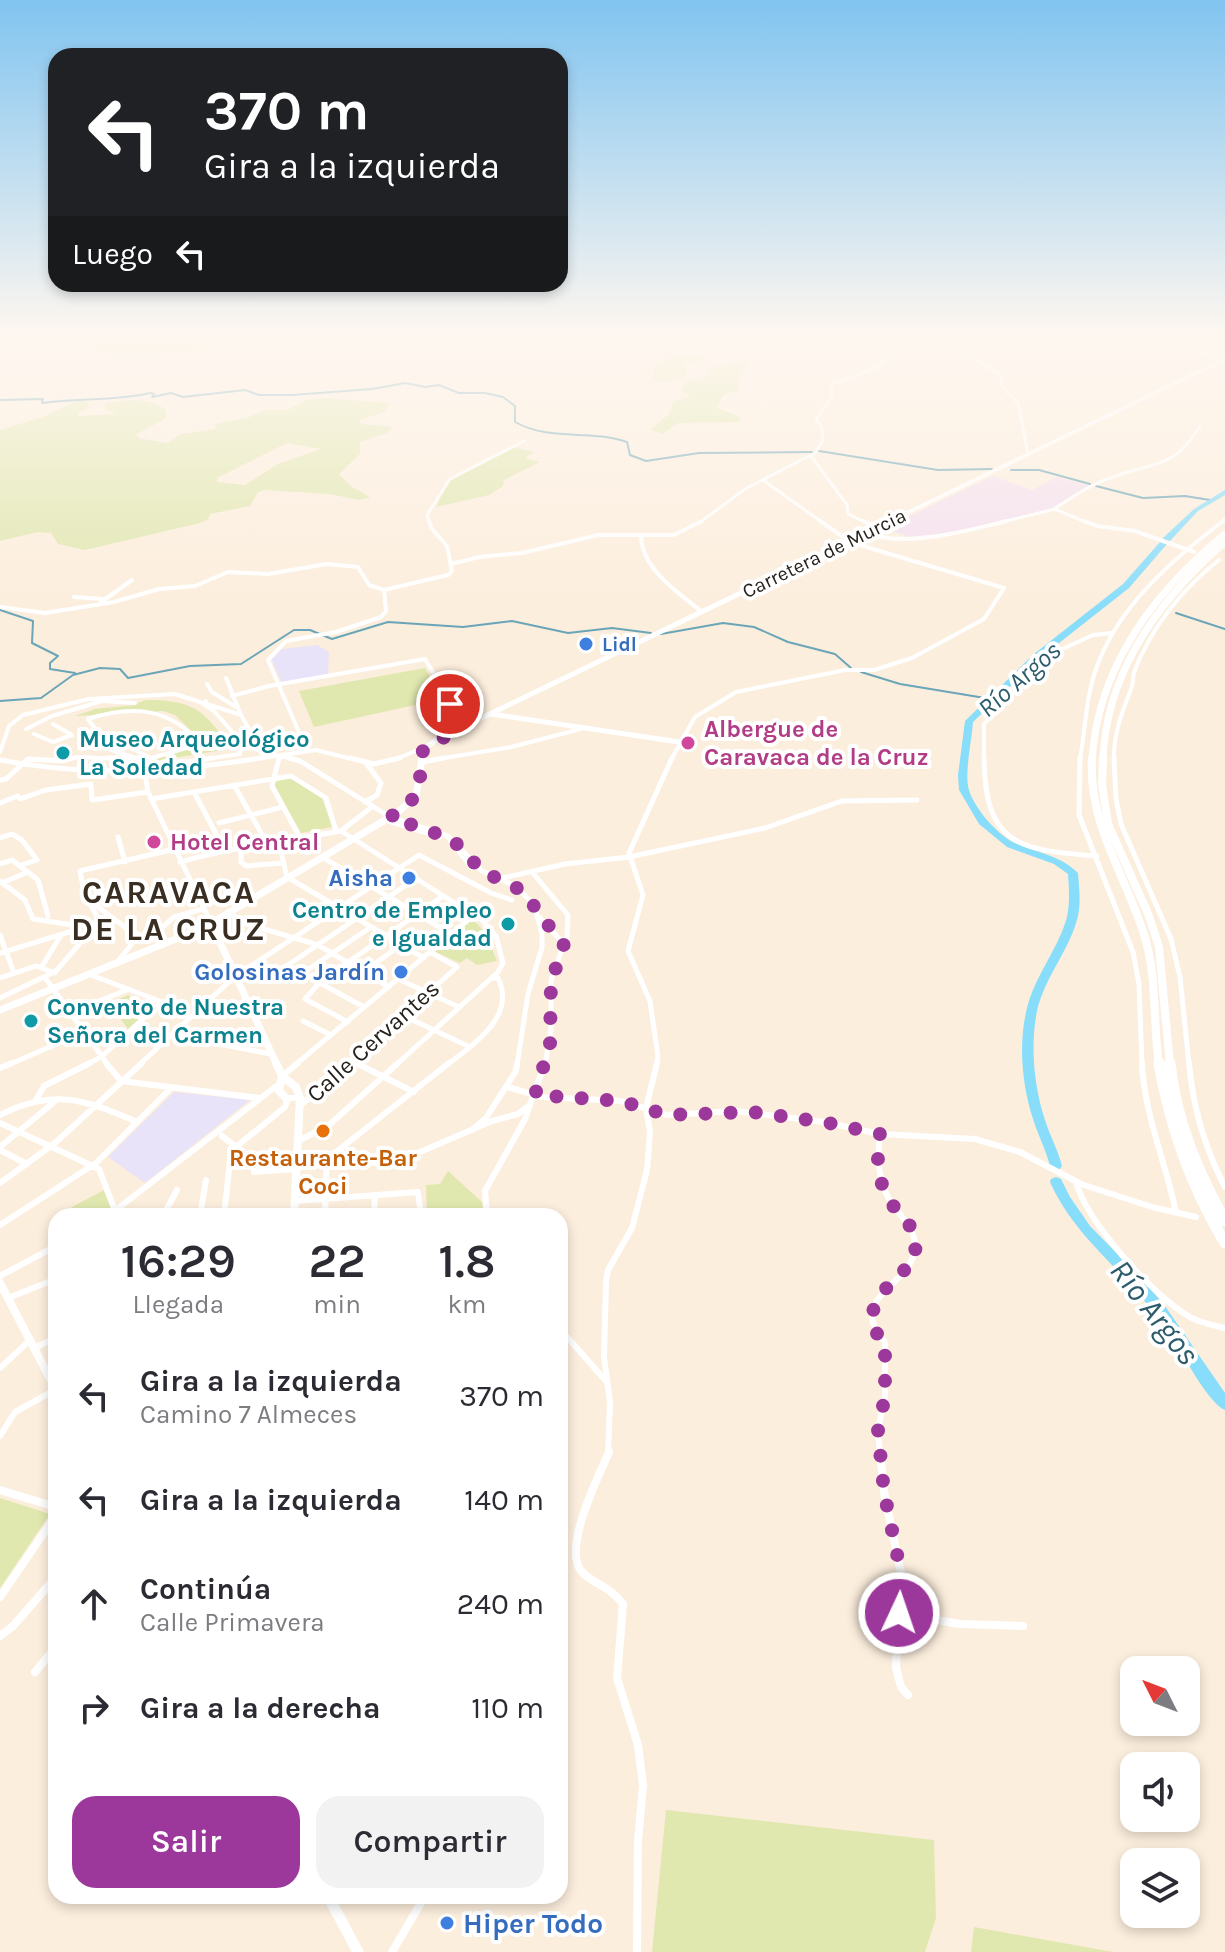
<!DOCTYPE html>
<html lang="es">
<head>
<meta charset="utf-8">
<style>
	:root { --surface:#fff; --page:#f2f2f3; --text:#2b2b33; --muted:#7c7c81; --accent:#9c379b }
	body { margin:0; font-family:Karla,sans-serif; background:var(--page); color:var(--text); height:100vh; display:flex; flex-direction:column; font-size:30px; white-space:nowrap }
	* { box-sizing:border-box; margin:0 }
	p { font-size:26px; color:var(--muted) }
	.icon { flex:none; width:44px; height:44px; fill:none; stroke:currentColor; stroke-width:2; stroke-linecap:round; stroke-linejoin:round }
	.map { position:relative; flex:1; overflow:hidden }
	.panel { position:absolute; left:48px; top:1208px; width:520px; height:696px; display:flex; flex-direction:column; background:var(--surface); border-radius:24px; box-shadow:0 4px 12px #0003 }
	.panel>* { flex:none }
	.hud { position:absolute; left:48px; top:48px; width:520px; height:244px; border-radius:24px; box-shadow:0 4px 12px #0003; background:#202124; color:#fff; overflow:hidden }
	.needle { width:52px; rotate:312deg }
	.fabs { position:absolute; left:1120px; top:1656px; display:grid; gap:16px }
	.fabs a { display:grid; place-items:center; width:80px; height:80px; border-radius:16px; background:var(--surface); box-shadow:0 4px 12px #0003; font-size:40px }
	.pin { position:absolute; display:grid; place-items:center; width:68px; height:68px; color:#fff; margin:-34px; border:4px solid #fff; border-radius:50%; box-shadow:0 2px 8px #0007 }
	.me { position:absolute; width:88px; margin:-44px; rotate:3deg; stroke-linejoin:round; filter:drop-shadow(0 0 6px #0008) }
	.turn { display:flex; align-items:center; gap:28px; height:168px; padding:0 24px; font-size:36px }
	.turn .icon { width:104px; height:104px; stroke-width:2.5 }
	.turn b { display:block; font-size:56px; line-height:68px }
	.then { display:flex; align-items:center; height:76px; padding:0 24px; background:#0003; gap:16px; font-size:30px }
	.eta { display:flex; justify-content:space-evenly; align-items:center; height:136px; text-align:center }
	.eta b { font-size:48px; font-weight:600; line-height:56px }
	.cta { display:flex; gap:16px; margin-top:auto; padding:16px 24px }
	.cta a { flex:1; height:92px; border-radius:24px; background:var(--accent); color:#fff; font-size:32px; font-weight:600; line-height:92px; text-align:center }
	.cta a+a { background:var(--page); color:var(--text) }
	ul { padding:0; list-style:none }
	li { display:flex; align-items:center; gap:24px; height:104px; padding:0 24px }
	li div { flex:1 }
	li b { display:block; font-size:30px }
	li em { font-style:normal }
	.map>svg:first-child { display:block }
	.industrial { fill:#f4dfef }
	.education { fill:#e8e3f9 }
	.green { fill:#e0e7af; fill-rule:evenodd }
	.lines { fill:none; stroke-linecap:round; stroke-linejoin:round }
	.stream { stroke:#6ba5b8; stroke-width:2 }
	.river { fill:#88ddfb; fill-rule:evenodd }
	.street-far4 { stroke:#fff; stroke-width:3 }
	.street-far3 { stroke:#fff; stroke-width:4 }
	.street-far2 { stroke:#fff; stroke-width:5 }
	.street-far1 { stroke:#fff; stroke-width:6 }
	.street { stroke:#fff; stroke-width:8 }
	.secondary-far4 { stroke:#fff; stroke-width:4 }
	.secondary-far3 { stroke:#fff; stroke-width:5 }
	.secondary-far2 { stroke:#fff; stroke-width:7 }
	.secondary-far1 { stroke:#fff; stroke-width:8 }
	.secondary { stroke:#fff; stroke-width:11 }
	.highway-far2 { stroke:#fff; stroke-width:7 }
	.highway-far1 { stroke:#fff; stroke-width:8 }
	.highway { stroke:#fff; stroke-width:11 }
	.route { stroke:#9c379b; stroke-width:14; stroke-dasharray:0 25.2 }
	.shop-dot { fill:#3f7fe0; stroke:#fff; stroke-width:3 }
	.hotel-dot { fill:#d1479c; stroke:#fff; stroke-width:3 }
	.culture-dot { fill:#0f9aa8; stroke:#fff; stroke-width:3 }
	.food-dot { fill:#e8710a; stroke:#fff; stroke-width:3 }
	.labels { text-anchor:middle; stroke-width:8; stroke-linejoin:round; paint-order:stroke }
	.far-street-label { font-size:20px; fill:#26211a; stroke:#fff }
	.far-shop-label { font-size:20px; font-weight:bold; fill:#366cbe; stroke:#fff; text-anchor:start }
	.hotel-label { font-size:24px; font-weight:bold; fill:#b23c85; stroke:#fff; text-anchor:start }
	.culture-label { font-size:24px; font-weight:bold; fill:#0d838f; stroke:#fff; text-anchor:start }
	.shop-label { font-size:24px; font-weight:bold; fill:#366cbe; stroke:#fff; text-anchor:end }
	.street-label { font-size:24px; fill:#26211a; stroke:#fff }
	.food-label { font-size:24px; font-weight:bold; fill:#c56008; stroke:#fff }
	.water-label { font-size:26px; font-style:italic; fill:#2c5c6c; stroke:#fff }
	.near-shop-label { font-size:28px; font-weight:bold; fill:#366cbe; stroke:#fff; text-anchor:start }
	.district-label { font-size:32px; font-weight:bold; letter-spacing:2px; fill:#392e21; stroke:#fff }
	.near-water-label { font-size:32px; font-style:italic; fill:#2c5c6c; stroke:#fff }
</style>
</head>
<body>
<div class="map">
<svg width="1225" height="1952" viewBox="0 0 1225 1952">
	<rect width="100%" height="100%" fill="#fceedd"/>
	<path class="industrial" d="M993,476L1032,490L1056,477L1091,486L1053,509L966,531L908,537L885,528Z"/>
	<path class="education" d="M317,645L329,652L328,674L282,683L271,659L282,649Z
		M174,1092L250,1100L145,1183L108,1157Z"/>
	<path class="green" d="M67,336H339L134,355C112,354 85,350 67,336Z
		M696,354L702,355L701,360L684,366L688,374L683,378L660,383L653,379L655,362Z
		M749,361L740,377L738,390L723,395L717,408L739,416L741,419L738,422L678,423L663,434L650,430L669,414L673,401L691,397L681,391L687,381L713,375L708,371L710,368Z
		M321,398L391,403L384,412L359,420L361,424L392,427L387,433L360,442V454L339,474L352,487L370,497L359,500L330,494L265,490L258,492L250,506L210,514L208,519L200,523L85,550L58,544L51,533L38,532L0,541V430L43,417L77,401H87L89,408L78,413V416L116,414L106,409L105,403L110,402C129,400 150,397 166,410V418L137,434L138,438L167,443L181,434L216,429L215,424L247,418L265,410H287L307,400ZM287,443L321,449L278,464L245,485L217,482V478Z
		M512,447L534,452L525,458L540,462L504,480L503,486L489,495L436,507L448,482Z
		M425,668L443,699L314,727L299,691Z
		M145,700C190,700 202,707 228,744L217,751L148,762L204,743L175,715L163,711L75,716L95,709L134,705Z
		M291,778L322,798L332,827L301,833L274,784L279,779Z
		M472,919L485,932L497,961L477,965L467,958L460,963L435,952Z
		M128,995L153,1006L128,1029L109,1003Z
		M448,1171L482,1202L484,1216H427L426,1185L440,1184Z
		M106,1189L112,1209L102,1216H76L70,1208Z
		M0,1498L50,1514L0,1588Z
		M666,1810L934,1840L936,1918L925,1952H652Z
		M974,1927L1113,1952H971Z"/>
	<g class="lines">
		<path class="stream" d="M0,400L43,399L42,403C79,398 115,401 151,393L154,394L152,397L171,393L183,397L245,390L259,395H292L372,389L405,383L425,387L439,385L459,393H485L503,397L515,406V422C551,442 590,429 627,442L630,455L646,461L699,453L812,452
			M819,451L938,470L992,469
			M1011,470H1039L1090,484
			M1096,486L1143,498L1185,496L1210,500
			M0,610L33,621L32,643L58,656L50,663V669L75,673
			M1176,613L1225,629
			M661,634L723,623L754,627L788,642L835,654L851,668
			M861,672L900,684L991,699
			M0,701L41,698L73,675L100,668L120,669L128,678L190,666L241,664L294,630H310L332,639L388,622L463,627L512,621L568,633L612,628L651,633"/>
		<path class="river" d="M1225,490V495L1198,511L1169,542H1163V538L1194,509Z
			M1160,542L1167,544L1129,588L1040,658L973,722C972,739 964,775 969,790C974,808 999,837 1017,844C1039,853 1061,856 1078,873C1079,887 1081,901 1078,916C1070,950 1045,976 1037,1011C1030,1046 1034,1086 1045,1120C1050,1136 1058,1150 1062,1166L1060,1169L1056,1171L1052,1169L1050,1166C1046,1150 1038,1135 1033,1119C1022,1085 1018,1044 1027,1008C1035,975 1058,950 1067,917C1070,903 1069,889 1068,874L1054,864L1007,847L979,824L959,790L958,775L965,721L1034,654L1123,584Z
			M1056,1177L1061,1179L1070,1197L1090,1226L1142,1279L1165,1306L1225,1393V1410C1210,1404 1187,1362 1178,1347C1164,1326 1150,1306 1133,1288C1101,1251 1071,1228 1050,1182L1051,1179Z"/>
		<path class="street-far4" d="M934,336L948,342L981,344L966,353L1002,376L1001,386L1018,403L1028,454
			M1161,336L1171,347L1225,357
			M735,345L733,339L741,336
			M811,456L847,505L848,514L867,523
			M763,480L823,523
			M1054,509C1072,497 1090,485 1110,478C1152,462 1174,470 1200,426
			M430,523L427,515L450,479L524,441
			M699,523L745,489L815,453L823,441L822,428L816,419L832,396L831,385L878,367L902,341L924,336
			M998,523L1055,509L1088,523
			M1220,523L1225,519"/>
		<path class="street-far3" d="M820,521L849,541
			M863,521L877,527
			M1084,521L1097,526L1135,531L1194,552
			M865,533C907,548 965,531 1007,521
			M641,535C641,569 678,592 702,612
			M451,564L479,557L522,553L598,535H674L702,521
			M74,597L103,599L99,605
			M104,600L132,580
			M0,607L45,613L114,602L159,589L195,586L228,572L268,574L327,564L358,567L369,585L384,590L448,575L452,571L447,546L432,529L429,521
			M226,678L241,715L265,758
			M207,684L212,692L236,707
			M232,696L269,686L425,659L451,702L438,707
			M103,701L135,703
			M206,701L203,704L214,711L242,743L262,752
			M428 708a4 4 0 1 1 8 0a4 4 0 1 1-8 0Z
			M434,711L448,735
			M26,729L52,716L102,701
			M34,734L53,742L72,735L53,724
			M111,750L133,757
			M307,751L268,660L286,641L336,632L381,617L386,611L384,590
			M0,752L9,726L23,715L89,699L175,694L241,715
			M280,756L297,760
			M27,760H52
			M65,760L77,757L145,760L200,744C170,707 131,705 88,719L97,731L149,757
			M199,760L240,754L239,745L242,743
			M248,760L316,750L356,760
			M279,760L280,756
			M394,760L427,746
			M432,760L511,747L581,729
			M671,760L695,717L736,692L845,670H874L912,658L984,619L1004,588L853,543
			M984,760V724L1028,677L1058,651L1093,635L1112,633
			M1080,760C1085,731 1086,697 1096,669C1118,606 1172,560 1223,521
			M1114,760C1113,735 1122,712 1131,689C1134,684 1132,678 1134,672C1151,628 1182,589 1219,560"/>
		<path class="street-far2" d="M108,758H151
			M279,758L272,786L300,838
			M289,758L300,761L390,817L448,836L482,871L517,887L534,905L542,933V947L528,994L517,1065
			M350,758L374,764L400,758
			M984,758C985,845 1018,850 1097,856
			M1080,758L1079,815L1133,952L1139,984L1142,1065
			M1114,758L1116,799L1121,824L1171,939L1180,977L1189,1065
			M0,760C88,777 173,772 261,758
			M422,762L444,758
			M149,768L212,758
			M145,774L148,792L211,923
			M0,780L6,779L28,759L63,761L72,758
			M234,785L268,845
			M194,792L224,849
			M20,799L46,790L91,784L92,800L148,792
			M151,799L291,776L326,798L336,831
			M365,802L377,795L381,783L366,763
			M0,803L18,796
			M385,820L440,837
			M219,823L283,807
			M342,830L372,807
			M447,836L472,868
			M118,837L125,862
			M0,838L12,834L22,840L37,860L22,865
			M304,838L307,853
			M279,843L287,877L424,958
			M241,848V862L246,866L283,863
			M322,857L451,934
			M180,862C233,847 287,841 341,831L483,921L496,936L503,963L498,972L396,1065
			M0,864L12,860L38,880L48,916
			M532,872L568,915L567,938L563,940
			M498,879L565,864L629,857L765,828L842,801L917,800
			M0,881L25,900L33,919L73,925L81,942L56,971L0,998
			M4,882L28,872
			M228,912L247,924L318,945L389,987
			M538,916L564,944L551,980V1030L545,1065
			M371,927L291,981L276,973L415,879
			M159,930L174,917L203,909
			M0,935L14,973
			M81,942L99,934L97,916L89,902
			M166,944L130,931L85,897L80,871L175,849
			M0,953L76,930
			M118,961L139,935
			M41,968L61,935
			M363,972L401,945
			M91,975L175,1007
			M0,978L36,966L55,973
			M46,979L108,1065
			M398,979L459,1007
			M320,983L364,1007
			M69,1013L129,989
			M402,1015L470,1047
			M303,1021L331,1035
			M348,1022L305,999L321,981L443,896
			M172,1035L271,1054
			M351,1060L360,1065
			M8,1065L82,1033
			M86,1065L101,1057L162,1002
			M139,1065L233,978L419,855L491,893L512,900
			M295,1065L474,915
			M347,1065L457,967L430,952
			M447,1065C473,1044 517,1017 498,978H492
			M656,1065L658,1057L650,1001L628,951L643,895L629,853L672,758"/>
		<path class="street-far1" d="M106,1063L121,1081L259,1098
			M356,1063L414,1092
			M1142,1063C1144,1114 1166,1163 1176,1213
			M1189,1063C1193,1108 1204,1147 1225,1187
			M0,1068L12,1063
			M282,1076L298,1063
			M508,1087L542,1097L621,1101L667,1115L735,1111L824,1122L880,1134L975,1139L1020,1152L1081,1184L1152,1207L1196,1217
			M36,1100L44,1086L90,1063
			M301,1105L349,1063
			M0,1115C53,1088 84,1099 137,1122
			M0,1123L99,1169L117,1216
			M472,1130L486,1118L516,1071L517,1063
			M880,1134C878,1155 877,1176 887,1195C896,1214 917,1227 915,1249C912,1285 844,1298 885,1342V1396L878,1430L880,1454
			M222,1136L235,1146
			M298,1141L328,1126L398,1063
			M0,1147L54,1102
			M0,1150L27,1164
			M253,1155L254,1172L296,1169
			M331,1156L449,1063
			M298,1157L331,1156L390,1165L492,1121L518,1114L530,1105
			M1076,1182C1087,1222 1153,1296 1190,1317C1200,1323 1213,1325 1225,1328
			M0,1183L55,1143L142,1063
			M295,1201L418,1192L421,1216
			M108,1216L279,1084
			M163,1216L177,1190
			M200,1216L206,1180
			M224,1216L231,1151L285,1107L288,1098H301
			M325,1216L327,1156
			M374,1216L375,1195
			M487,1216L485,1191L525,1119L545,1063
			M0,1225L96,1163L171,1088
			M0,1276L56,1246
			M8,1298L56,1279
			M560,1329L606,1381
			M34,1348L56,1338
			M0,1368L30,1340
			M0,1436L15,1412L55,1390
			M608,1454L610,1403L604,1357L606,1281L608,1270L632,1228L647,1170L650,1132L646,1108L657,1063"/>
		<path class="street" d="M609,1452C599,1476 560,1551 583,1573C597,1586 608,1585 623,1604L617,1678L638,1745L643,1785L638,1841L637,1952
			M880,1452L884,1492L901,1573L896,1667L901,1687L908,1695
			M0,1490L56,1507
			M0,1597L56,1515
			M899,1613L959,1624L1023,1626
			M0,1636L13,1626L56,1577
			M35,1672L56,1647
			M392,1952L425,1896"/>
		<path class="secondary-far4" d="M886,523L1225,359"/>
		<path class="secondary-far3" d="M491,714L679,742
			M421,760L423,750L436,740L890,521"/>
		<path class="secondary-far2" d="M211,923L277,1065
			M0,1010L203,928L397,813L416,796L422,758"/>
		<path class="secondary-far1" d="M276,1063L282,1076L279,1091L285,1097
			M282,1076L296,1087L300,1098L294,1216
			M0,1283L56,1390"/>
		<path class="secondary" d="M328,1896L358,1952"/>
		<path class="highway-far2" d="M1092,760C1098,666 1154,592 1225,534
			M1103,760C1106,672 1160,599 1224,543"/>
		<path class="highway-far1" d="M1092,758C1088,827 1128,878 1146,941C1157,981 1153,1024 1159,1065
			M1103,758L1102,784L1108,824L1149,916L1159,947L1170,1065"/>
		<path class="highway" d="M1159,1063C1170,1128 1191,1186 1225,1243
			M1170,1063C1176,1121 1197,1170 1225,1221"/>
	</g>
	<linearGradient id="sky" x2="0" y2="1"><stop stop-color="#81c4f0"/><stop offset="0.55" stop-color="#fef7f0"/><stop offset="1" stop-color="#fef7f0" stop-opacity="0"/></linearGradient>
	<rect width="1225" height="609" fill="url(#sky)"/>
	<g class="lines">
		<path class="route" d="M450,704L434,711L448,735L423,750C418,785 424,798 390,817L452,839L482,871L521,890L532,902L538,915L563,940L564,948L551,980L550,1044L535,1095L621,1101L667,1115L752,1112L824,1122L880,1134C876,1155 877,1182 890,1201C906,1226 922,1226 913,1262C898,1277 866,1300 873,1327C874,1332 881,1337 885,1342V1396L878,1430L884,1492L901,1573L899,1613"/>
	</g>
	<g class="shop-dot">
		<circle cx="586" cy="644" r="8"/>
		<circle cx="409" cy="878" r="8"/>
		<circle cx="401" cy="972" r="8"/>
		<circle cx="447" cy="1923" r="8"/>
	</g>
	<g class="hotel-dot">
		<circle cx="688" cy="743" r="8"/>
		<circle cx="154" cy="842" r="8"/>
	</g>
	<g class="culture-dot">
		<circle cx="63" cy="753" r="8"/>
		<circle cx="508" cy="924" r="8"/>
		<circle cx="31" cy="1021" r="8"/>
	</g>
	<circle class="food-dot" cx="323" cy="1131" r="8"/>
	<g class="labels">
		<g class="far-street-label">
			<text transform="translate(824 553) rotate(-26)" y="7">Carretera de Murcia</text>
		</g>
		<g class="far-shop-label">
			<text x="602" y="651">Lidl</text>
		</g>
		<g class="hotel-label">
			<text x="704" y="737">Albergue de<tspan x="704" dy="28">Caravaca de la Cruz</tspan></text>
			<text x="170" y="850">Hotel Central</text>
		</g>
		<g class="culture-label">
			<text x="79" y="747">Museo Arqueológico<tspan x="79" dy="28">La Soledad</tspan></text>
			<text x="492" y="918" text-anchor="end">Centro de Empleo<tspan x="492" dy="28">e Igualdad</tspan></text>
			<text x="47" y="1015">Convento de Nuestra<tspan x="47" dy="28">Señora del Carmen</tspan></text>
		</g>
		<g class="shop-label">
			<text x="393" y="886">Aisha</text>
			<text x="385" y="980">Golosinas Jardín</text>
		</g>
		<g class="street-label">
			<text transform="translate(373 1041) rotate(-42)" y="8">Calle Cervantes</text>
		</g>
		<g class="food-label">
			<text x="323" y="1166">Restaurante-Bar<tspan x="323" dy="28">Coci</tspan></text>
		</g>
		<g class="water-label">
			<text transform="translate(1019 679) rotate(-41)" y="9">Río Argos</text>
		</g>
		<g class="near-shop-label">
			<text x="463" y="1933">Hiper Todo</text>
		</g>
		<g class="district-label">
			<text x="169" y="903">CARAVACA<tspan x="169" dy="37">DE LA CRUZ</tspan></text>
		</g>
		<g class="near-water-label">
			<text transform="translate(1155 1312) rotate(52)" y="11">Río Argos</text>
		</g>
	</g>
</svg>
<div class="fabs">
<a><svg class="needle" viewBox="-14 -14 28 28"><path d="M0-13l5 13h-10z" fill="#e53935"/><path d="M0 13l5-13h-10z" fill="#7c7c81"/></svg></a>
<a><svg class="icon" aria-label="sound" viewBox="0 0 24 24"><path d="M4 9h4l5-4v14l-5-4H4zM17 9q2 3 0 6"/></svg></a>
<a><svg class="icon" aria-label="layers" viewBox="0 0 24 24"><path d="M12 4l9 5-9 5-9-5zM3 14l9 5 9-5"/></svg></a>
</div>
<div class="pin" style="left:450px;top:704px;background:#d93025"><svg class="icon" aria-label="arrive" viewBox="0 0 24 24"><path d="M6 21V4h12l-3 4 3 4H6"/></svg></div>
<svg class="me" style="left:899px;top:1613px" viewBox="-20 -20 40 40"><circle r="17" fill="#9c379b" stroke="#fff" stroke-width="3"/><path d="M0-11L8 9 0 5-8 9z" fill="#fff"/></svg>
<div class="hud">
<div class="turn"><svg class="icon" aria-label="left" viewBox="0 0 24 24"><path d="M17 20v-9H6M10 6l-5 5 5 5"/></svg><div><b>370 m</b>Gira a la izquierda</div></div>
<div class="then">Luego<svg class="icon" aria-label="left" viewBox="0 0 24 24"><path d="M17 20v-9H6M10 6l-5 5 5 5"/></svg></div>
</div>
<section class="panel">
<div class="eta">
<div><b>16:29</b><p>Llegada</p></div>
<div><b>22</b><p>min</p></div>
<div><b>1.8</b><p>km</p></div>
</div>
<ul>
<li><svg class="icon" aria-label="left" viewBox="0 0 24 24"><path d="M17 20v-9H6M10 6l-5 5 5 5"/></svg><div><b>Gira a la izquierda</b><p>Camino 7 Almeces</p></div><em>370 m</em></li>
<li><svg class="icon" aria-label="left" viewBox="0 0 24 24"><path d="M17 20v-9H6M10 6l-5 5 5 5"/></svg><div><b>Gira a la izquierda</b></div><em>140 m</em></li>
<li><svg class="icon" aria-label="ahead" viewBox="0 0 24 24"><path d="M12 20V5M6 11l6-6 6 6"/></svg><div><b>Continúa</b><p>Calle Primavera</p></div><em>240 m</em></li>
<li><svg class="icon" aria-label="right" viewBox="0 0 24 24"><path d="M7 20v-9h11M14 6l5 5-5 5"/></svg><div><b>Gira a la derecha</b></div><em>110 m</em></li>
</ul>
<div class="cta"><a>Salir</a><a>Compartir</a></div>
</section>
</div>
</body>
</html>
